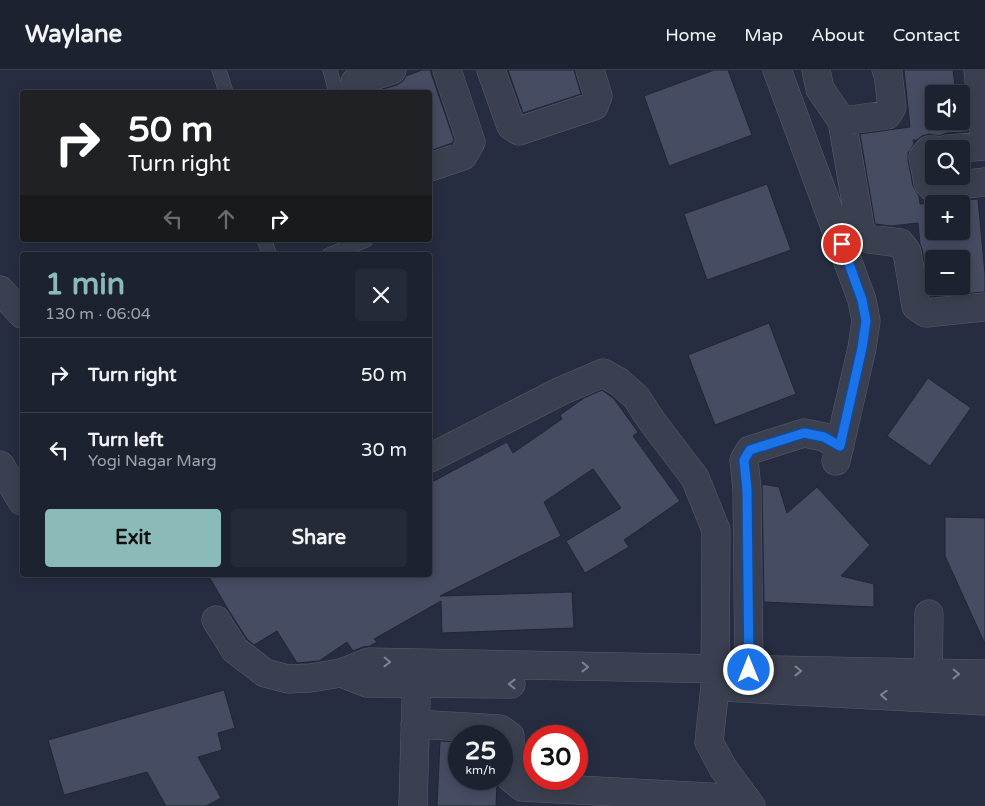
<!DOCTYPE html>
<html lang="en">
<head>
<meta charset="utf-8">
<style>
	:root { --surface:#1d2230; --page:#252a38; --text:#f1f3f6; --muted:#a0a4ab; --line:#3b3f4c; --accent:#8bbbb9 }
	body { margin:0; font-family:"Varela Round",sans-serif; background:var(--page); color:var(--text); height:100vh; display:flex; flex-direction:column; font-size:19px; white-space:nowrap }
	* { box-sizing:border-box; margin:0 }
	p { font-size:16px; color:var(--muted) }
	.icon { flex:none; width:28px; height:28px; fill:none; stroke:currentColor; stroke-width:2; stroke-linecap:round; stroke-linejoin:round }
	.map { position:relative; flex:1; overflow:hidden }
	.panel { position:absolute; left:20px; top:182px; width:412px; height:325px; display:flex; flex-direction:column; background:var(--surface); border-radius:5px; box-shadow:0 2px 12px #0003,0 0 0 1px var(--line) }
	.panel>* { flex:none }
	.guide { position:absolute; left:20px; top:20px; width:412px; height:152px; border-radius:5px; box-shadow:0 2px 12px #0003,0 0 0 1px var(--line); background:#202124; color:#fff; overflow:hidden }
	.fabs { position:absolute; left:925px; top:15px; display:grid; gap:10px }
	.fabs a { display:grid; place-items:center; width:45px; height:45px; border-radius:5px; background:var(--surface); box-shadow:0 2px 12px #0003,0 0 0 1px var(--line); font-size:25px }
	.speed { position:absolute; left:448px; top:655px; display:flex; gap:10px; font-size:25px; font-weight:700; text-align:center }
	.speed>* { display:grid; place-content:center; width:65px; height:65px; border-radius:50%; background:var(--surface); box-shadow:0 2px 12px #0003,0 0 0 1px var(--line); line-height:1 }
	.speed small { font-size:12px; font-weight:400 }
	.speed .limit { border:8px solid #d22; background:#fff; color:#111 }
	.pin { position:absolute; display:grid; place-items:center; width:42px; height:42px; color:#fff; margin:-21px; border:2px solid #fff; border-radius:50%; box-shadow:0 1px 5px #0007 }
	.me { position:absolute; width:55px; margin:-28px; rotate:0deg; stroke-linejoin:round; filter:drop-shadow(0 0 4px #0008) }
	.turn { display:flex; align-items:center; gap:18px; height:105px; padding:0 25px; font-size:22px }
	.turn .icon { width:65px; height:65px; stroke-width:2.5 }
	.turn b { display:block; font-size:35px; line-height:42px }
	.lanes { display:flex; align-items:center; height:48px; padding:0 25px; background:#0003; justify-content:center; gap:25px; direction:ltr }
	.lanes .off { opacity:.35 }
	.round { display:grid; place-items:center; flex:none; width:52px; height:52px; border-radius:5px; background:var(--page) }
	.head { display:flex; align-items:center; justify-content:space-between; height:85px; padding:0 25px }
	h1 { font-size:30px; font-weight:700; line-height:38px; color:var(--accent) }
	.cta { display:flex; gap:10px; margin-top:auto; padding:10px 25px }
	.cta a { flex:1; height:58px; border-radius:5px; background:var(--accent); color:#111; font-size:20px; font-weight:700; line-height:58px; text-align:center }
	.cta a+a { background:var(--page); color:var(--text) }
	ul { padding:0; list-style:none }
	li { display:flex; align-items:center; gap:15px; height:75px; padding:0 25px; border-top:1px solid var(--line) }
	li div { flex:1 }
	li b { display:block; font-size:19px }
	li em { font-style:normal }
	header { display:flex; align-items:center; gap:30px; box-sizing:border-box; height:70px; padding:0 25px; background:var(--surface); border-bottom:1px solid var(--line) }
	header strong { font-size:24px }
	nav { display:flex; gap:28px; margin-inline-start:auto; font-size:18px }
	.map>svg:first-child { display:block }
	.building { fill:#464c62; stroke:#212637; fill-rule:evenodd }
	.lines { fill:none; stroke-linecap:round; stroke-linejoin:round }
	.lane-casing { stroke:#585d6d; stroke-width:15 }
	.street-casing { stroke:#585d6d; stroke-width:29 }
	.lane { stroke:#3b4050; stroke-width:14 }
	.street { stroke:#3b4050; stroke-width:28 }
	.oneway { stroke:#7f8493 }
	.route-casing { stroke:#114b97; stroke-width:12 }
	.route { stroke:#1a73e8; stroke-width:9 }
</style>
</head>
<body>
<header>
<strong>Waylane</strong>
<nav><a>Home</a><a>Map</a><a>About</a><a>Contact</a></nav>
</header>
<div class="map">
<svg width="985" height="736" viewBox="0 0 985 736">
	<rect width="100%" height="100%" fill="#272d40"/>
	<path class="building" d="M422,0H430L454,70L452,73L430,81V22H373L397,15L403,11L406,6Z
		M508,0H574L581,24L523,43Z
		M714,0H728L752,65L669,96L644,26Z
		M904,0H953L956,24H934V51H961V30L965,29L968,62L946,63L939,66L929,64L922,66L917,70H913L914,74L908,83V90L913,116L919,126L920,134L978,129L985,204V222L930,227L922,179L920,174L918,153L891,156L875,154L860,64L910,57ZM934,134H961V161H934ZM934,189H961V216H934Z
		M767,114L791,180L707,210L684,144Z
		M769,253L796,324L715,355L688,285Z
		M928,308L971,338L930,396L887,366Z
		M602,320L614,329L638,362L633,366L680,431L624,470L629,477L585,503L566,471L621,438L593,399L544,432L561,466L440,526L572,522L574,558L442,563L441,531L374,569L377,572L370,576L363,577L353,581L347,572L319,591L297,593L277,561L254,575L247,569L229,541L208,505H430V413L507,372L513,383L562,349L560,345L584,328Z
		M762,414L779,417L787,443L817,417L870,475L841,506L874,514V537L764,532Z
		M945,447L985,448V574L945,486Z
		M224,620L235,658L218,663L222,680L198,687L221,728L206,736H166L147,702L64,725L48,670Z
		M440,671L459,672V709H495L497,714L496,736H437Z"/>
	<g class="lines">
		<defs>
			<path id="lane" d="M219,0L226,22
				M330,0L336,22
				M264,170L270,185
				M329,185L366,170"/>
			<path id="street" d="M491,0L511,56L519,61L594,36L598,26L590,0
				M777,0L862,230L866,251L862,278L836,391
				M816,0L820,19L842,51L861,162L869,169L900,173L907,182L916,236L926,243L985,237
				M978,0L985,71
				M355,12L392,0
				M842,51L887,45L892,37L888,3L886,0
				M947,79L985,76
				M934,80H929L923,87L928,113L933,118L985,112
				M430,97L463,86L471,72L447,0
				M0,220L22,244
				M430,388L561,321L603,303L619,312L636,327L651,350L695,408L716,460L715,617L709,672L723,698L751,736
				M0,395L22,431
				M216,550L235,580L265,603L288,609L310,608L341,603L369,592L985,604
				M749,600L747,420L744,390L750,380L804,363L824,367L840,376
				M341,603L367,613L511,614
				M722,617L985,631
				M928,622L929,544
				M415,654L500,659L510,666L511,708L522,717L746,729
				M413,736L417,595"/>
		</defs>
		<use href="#lane" class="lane-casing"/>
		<use href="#street" class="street-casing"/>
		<use href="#lane" class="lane"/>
		<use href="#street" class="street"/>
	</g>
	<defs><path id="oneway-chevron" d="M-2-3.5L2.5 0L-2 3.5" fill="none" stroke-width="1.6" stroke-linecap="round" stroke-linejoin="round" transform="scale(1.25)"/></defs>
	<g class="oneway">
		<use href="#oneway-chevron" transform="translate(387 592) rotate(1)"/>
		<use href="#oneway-chevron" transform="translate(585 597) rotate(1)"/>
		<use href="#oneway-chevron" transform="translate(798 601) rotate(1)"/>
		<use href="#oneway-chevron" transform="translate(956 604) rotate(1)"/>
		<use href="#oneway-chevron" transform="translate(512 614) rotate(-179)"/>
		<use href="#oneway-chevron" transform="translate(884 625) rotate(-177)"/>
	</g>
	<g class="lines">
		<defs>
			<path id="route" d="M749,600L747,420L744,390L750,380L804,363L824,367L840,376L862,278L866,251L862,230L842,174"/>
		</defs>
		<use href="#route" class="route-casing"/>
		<use href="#route" class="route"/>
	</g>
</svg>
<div class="fabs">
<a><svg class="icon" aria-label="sound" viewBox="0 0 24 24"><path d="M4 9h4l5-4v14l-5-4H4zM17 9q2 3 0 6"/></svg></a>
<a><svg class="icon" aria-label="search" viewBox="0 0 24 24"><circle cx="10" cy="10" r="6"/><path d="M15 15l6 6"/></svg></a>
<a>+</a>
<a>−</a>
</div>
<div class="speed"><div>25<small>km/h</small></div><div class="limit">30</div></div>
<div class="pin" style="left:842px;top:174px;background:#d93025"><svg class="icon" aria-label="arrive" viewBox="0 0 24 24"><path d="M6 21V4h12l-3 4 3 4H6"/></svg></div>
<svg class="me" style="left:749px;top:600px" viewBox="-20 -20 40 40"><circle r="17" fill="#1a73e8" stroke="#fff" stroke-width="3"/><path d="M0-11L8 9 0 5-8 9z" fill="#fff"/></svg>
<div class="guide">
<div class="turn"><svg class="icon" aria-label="right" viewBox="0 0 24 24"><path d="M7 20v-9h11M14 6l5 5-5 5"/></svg><div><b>50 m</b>Turn right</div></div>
<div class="lanes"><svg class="icon off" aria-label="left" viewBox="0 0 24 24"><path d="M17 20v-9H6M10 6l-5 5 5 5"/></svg><svg class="icon off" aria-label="ahead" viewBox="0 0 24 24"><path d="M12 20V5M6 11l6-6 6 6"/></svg><svg class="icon" aria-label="right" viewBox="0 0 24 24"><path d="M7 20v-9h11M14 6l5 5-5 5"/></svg></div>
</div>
<section class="panel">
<div class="head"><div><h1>1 min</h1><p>130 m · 06:04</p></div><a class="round"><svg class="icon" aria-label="close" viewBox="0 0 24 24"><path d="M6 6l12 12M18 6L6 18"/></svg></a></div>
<ul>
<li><svg class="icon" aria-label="right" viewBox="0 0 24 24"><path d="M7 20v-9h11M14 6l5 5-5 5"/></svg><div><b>Turn right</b></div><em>50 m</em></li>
<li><svg class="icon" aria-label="left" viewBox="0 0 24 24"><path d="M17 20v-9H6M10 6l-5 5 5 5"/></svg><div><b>Turn left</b><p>Yogi Nagar Marg</p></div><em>30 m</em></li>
</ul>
<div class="cta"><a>Exit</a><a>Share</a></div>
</section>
</div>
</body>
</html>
